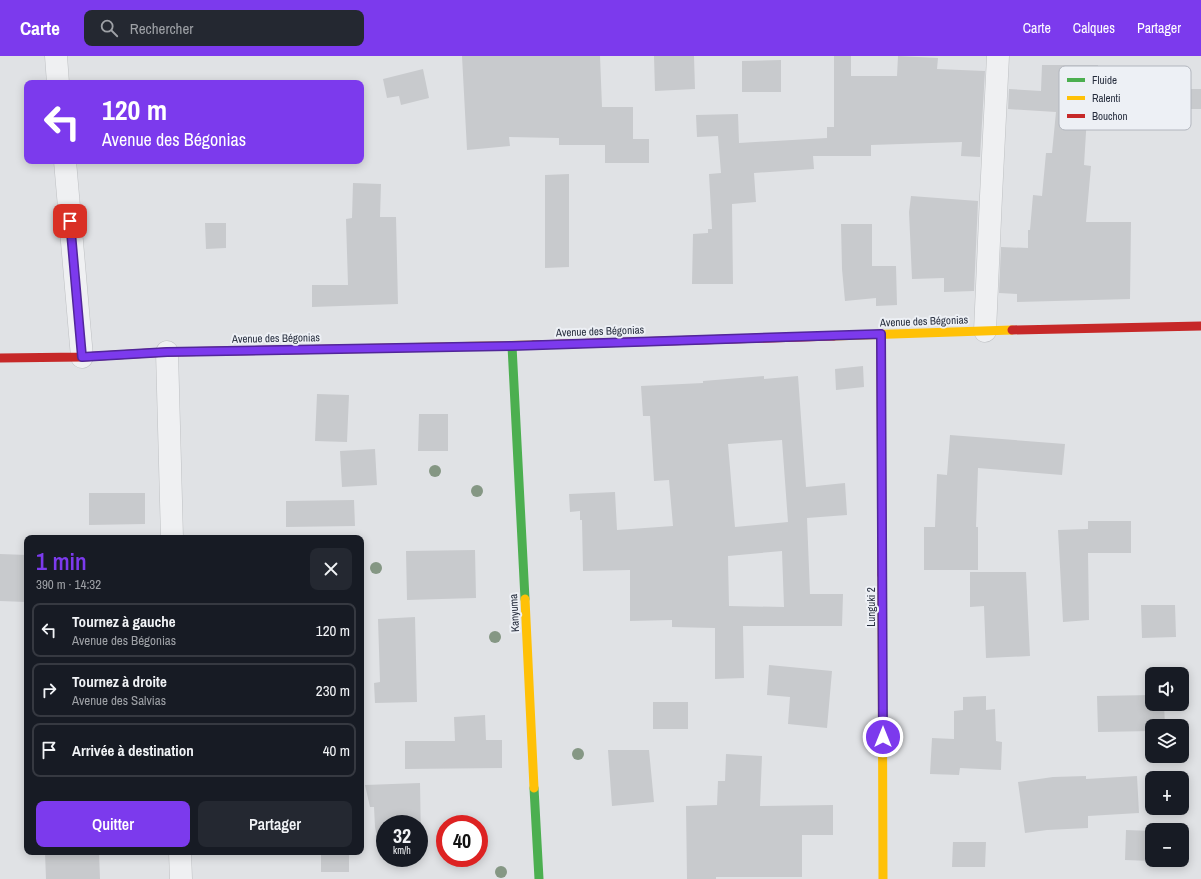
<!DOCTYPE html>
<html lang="fr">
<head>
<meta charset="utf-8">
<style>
	:root { --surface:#171b24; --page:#242831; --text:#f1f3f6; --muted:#9ea1a6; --line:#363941; --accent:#7c3aed }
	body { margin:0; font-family:"Archivo Narrow",sans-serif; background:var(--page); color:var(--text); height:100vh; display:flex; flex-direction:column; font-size:15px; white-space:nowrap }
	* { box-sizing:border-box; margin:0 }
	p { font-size:13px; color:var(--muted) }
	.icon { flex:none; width:22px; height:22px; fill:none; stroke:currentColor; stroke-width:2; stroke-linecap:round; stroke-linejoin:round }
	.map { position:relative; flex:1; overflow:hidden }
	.side { position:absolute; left:24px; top:479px; width:340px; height:320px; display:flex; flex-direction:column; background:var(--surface); border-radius:8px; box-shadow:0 2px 10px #0003 }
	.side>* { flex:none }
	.banner { position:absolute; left:24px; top:24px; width:340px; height:84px; border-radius:8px; box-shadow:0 2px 10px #0003; background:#7c3aed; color:#fff; overflow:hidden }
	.fabs { position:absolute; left:1145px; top:611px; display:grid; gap:8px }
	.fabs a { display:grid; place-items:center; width:44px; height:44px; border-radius:8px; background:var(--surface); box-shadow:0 2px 10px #0003; font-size:20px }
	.speed { position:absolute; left:376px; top:759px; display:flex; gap:8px; font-size:20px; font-weight:700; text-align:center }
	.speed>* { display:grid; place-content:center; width:52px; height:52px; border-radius:50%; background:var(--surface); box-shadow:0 2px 10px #0003; line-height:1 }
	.speed small { font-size:10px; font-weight:400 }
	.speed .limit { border:6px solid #d22; background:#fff; color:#111 }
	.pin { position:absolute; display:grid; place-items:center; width:34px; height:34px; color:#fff; margin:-17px; border-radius:8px; box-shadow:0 2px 6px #0006 }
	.me { position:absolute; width:44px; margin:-22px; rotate:0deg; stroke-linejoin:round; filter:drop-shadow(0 0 3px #0008) }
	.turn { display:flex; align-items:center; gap:14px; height:84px; padding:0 12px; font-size:18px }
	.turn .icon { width:52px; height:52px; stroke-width:2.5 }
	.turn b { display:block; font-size:28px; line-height:34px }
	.round { display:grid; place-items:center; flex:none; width:42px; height:42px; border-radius:8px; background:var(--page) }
	.summary { display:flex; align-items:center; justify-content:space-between; height:68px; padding:0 12px }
	h1 { font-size:24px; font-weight:600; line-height:30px; color:var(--accent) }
	.action { display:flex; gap:8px; margin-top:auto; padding:8px 12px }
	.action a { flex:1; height:46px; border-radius:8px; background:var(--accent); color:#fff; font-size:16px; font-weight:600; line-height:46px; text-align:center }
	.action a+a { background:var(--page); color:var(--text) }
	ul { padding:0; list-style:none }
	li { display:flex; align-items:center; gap:12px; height:54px; margin:0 8px 6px; padding:0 4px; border:2px solid var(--line); border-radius:8px }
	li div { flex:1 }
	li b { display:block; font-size:15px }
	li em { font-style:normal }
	header { display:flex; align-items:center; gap:24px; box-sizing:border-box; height:56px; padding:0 20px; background:var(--accent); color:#fff }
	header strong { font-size:19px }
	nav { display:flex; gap:22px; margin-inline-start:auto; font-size:14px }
	.search { width:280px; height:36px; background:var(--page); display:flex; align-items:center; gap:10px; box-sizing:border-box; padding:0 14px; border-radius:8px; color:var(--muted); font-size:15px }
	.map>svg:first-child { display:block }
	.building { fill:#c8cacd; fill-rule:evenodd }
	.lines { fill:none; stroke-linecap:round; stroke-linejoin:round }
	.street-casing { stroke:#bec0c3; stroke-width:23 }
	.street { stroke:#eff0f2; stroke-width:22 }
	.fast { stroke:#4caf50; stroke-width:9 }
	.slow { stroke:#ffc107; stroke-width:9 }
	.jam { stroke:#c62828; stroke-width:9 }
	.tree { fill:#859784 }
	.route-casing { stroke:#51269a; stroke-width:10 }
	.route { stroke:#7c3aed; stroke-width:7 }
	.labels { text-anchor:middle; stroke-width:4; stroke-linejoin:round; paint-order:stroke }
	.street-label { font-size:11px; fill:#272e3e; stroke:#edf0f5 }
	.key { fill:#edf0f5; stroke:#b2b6be; stroke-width:1 }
	.key-label { font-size:11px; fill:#272e3e }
</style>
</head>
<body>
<header>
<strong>Carte</strong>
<div class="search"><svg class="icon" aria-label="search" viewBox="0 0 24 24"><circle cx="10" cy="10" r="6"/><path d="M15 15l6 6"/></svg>Rechercher</div>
<nav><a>Carte</a><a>Calques</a><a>Partager</a></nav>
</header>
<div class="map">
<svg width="1201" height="823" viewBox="0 0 1201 823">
	<rect width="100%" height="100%" fill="#e0e2e5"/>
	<path class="building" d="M462,0H600L602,51H633V83H649V107H605V89H559V82L509,81L510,90L467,94Z
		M654,0H694L695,33L655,35Z
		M834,0H851V20H897L898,0L938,2L937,13L985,15L980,101L961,100L962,86L871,89V100H813L814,113L754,117L756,146L732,148L733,228H692L693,178L708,177V173H712L709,118L721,117L718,80L697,81L696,59L738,58L739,87L827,82V71H834Z
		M781,4V36H742V5Z
		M1042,9H1098V27H1089L1084,109L1091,110L1086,166H1131L1130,243L1017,246V238L999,237L1001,191L1028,192V174H1030L1033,139L1042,140L1046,97H1052L1056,56L1008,53L1009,33L1041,35Z
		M423,13L429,42L401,49L399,40L387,42L383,23Z
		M1182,33H1201V53H1182Z
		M569,118V211L545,212V119Z
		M353,127L381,128L380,161H396L398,248L312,251V229H348L346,163L352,162Z
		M911,140L978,145L974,235L944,236V222L912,223L909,156Z
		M205,167H226V192L206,193Z
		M841,168H872V210H896L897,249L876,250V242L845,245L842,213Z
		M863,310L864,331L836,334L835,313Z
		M764,320V323L798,320L806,431L845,427L847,459L807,462L810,538H843L842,570H743L744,622L715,623V572L672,571V564L630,565V514L583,515L582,464H580V455L570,456L569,438L615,436L617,474L673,470L669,424L654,425L650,360H643L641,330L703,327V325ZM782,384L788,466L735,471L728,388ZM782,495L784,551L729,550L728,500Z
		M317,338L349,339L347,386L315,385Z
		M419,358H448V395H418Z
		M950,379L1065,388L1062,419L978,412L976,471H978V514H924V471H935L937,418L947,419Z
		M375,393L377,429L342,431L340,395Z
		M89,437H145V468L89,469Z
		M354,444L355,470L286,471V445Z
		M1088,465H1131V497H1088L1089,564L1063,566L1058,474L1088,473Z
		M475,494L476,542L407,544L406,495Z
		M0,498L27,499V546L0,545Z
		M970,516H1026L1030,600L986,602L984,550L970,551Z
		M1141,549H1175L1176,581L1142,582Z
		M415,561L417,646L375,647L374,627L380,626L378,563Z
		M769,609L832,615L827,672L788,668L790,641L767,639Z
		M1152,639V648H1164L1165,670H1152V675L1098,676L1097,640Z
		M986,640V654L995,653L996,685L1002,686L1001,714L960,712L959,719L930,718L932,682L954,683V655L963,654V641Z
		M653,646H688V673H653Z
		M485,659L486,684H502V712L405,713V685H455L454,661Z
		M608,694H649L654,746L612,750Z
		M726,698L762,700L760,750L833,749V779H802V821H716V823H687L686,750L717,749L718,725H725Z
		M1086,720V723L1137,720L1139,757L1088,760V772L1047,774L1025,777L1018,726L1053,721Z
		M420,727L421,785H419V768H385V786H378L375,771L374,751H370L365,729Z
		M1126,774L1152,775V805L1125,804Z
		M953,786H986L985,811H952Z
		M45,796H99L100,823H46Z
		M321,796H349V816H321Z"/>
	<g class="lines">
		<defs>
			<path id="street" d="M56,0L58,27
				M65,105L82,301
				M985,275C989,183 993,92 998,0
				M167,296L172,482
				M180,796L181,823"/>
		</defs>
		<use href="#street" class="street-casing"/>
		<use href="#street" class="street"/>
		<path class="fast" d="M512,290L525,543
			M534,732L539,823"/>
		<path class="slow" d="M834,280L1012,274
			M341,293L533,289
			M882,519L883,823
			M525,543L534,732"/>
		<path class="jam" d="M1012,274L1201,270
			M881,278L882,519
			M533,289L834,280
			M0,302L82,301L167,296L341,293"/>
	</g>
	<g class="tree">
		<circle cx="435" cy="415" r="6"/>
		<circle cx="477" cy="435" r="6"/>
		<circle cx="376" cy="512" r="6"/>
		<circle cx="495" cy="581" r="6"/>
		<circle cx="578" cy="698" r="6"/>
		<circle cx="501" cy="816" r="6"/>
	</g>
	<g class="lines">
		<defs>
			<path id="route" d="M70,165L82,301L167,296L512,290L881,278L883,681"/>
		</defs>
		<use href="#route" class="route-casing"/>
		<use href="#route" class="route"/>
	</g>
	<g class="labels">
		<g class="street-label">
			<text transform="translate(924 265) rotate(-2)" y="4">Avenue des Bégonias</text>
			<text transform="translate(600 275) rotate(-2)" y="4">Avenue des Bégonias</text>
			<text transform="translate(276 282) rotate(-1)" y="4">Avenue des Bégonias</text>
			<text transform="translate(871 551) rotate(-90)" y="4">Lunguki 2</text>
			<text transform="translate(514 557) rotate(-93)" y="4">Kanyuma</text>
		</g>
	</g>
	<rect x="1059" y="10" width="132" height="64" rx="6" class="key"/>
	<rect x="1067" y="22" width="18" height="4" fill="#4caf50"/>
	<rect x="1067" y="40" width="18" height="4" fill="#ffc107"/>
	<rect x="1067" y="58" width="18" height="4" fill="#c62828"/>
	<g class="key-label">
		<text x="1092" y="28">Fluide</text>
		<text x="1092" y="46">Ralenti</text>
		<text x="1092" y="64">Bouchon</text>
	</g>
</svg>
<div class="fabs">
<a><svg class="icon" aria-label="sound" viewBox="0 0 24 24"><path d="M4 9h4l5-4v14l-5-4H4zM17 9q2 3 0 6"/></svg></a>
<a><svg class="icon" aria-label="layers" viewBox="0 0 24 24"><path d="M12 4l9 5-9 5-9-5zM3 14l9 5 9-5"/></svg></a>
<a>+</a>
<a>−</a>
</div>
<div class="speed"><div>32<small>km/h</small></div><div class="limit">40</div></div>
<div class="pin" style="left:70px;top:165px;background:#d93025"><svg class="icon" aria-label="arrive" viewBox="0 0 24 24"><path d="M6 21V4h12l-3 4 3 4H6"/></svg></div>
<svg class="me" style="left:883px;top:681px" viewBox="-20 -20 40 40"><circle r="17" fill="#7c3aed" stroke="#fff" stroke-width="3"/><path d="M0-11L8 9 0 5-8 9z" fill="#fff"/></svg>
<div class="banner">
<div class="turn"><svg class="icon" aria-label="left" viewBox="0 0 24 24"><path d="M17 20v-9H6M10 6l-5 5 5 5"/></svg><div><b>120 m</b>Avenue des Bégonias</div></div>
</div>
<section class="side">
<div class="summary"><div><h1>1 min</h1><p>390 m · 14:32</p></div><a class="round"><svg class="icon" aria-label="close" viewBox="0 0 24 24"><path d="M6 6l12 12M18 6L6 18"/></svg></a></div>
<ul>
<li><svg class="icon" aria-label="left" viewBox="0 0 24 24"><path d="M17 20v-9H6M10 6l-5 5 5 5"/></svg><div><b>Tournez à gauche</b><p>Avenue des Bégonias</p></div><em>120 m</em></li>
<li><svg class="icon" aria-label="right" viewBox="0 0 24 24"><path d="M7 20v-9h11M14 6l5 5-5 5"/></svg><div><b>Tournez à droite</b><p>Avenue des Salvias</p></div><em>230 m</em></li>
<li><svg class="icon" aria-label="arrive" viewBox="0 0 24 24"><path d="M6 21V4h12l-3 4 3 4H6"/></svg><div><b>Arrivée à destination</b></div><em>40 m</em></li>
</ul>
<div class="action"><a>Quitter</a><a>Partager</a></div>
</section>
</div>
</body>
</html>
